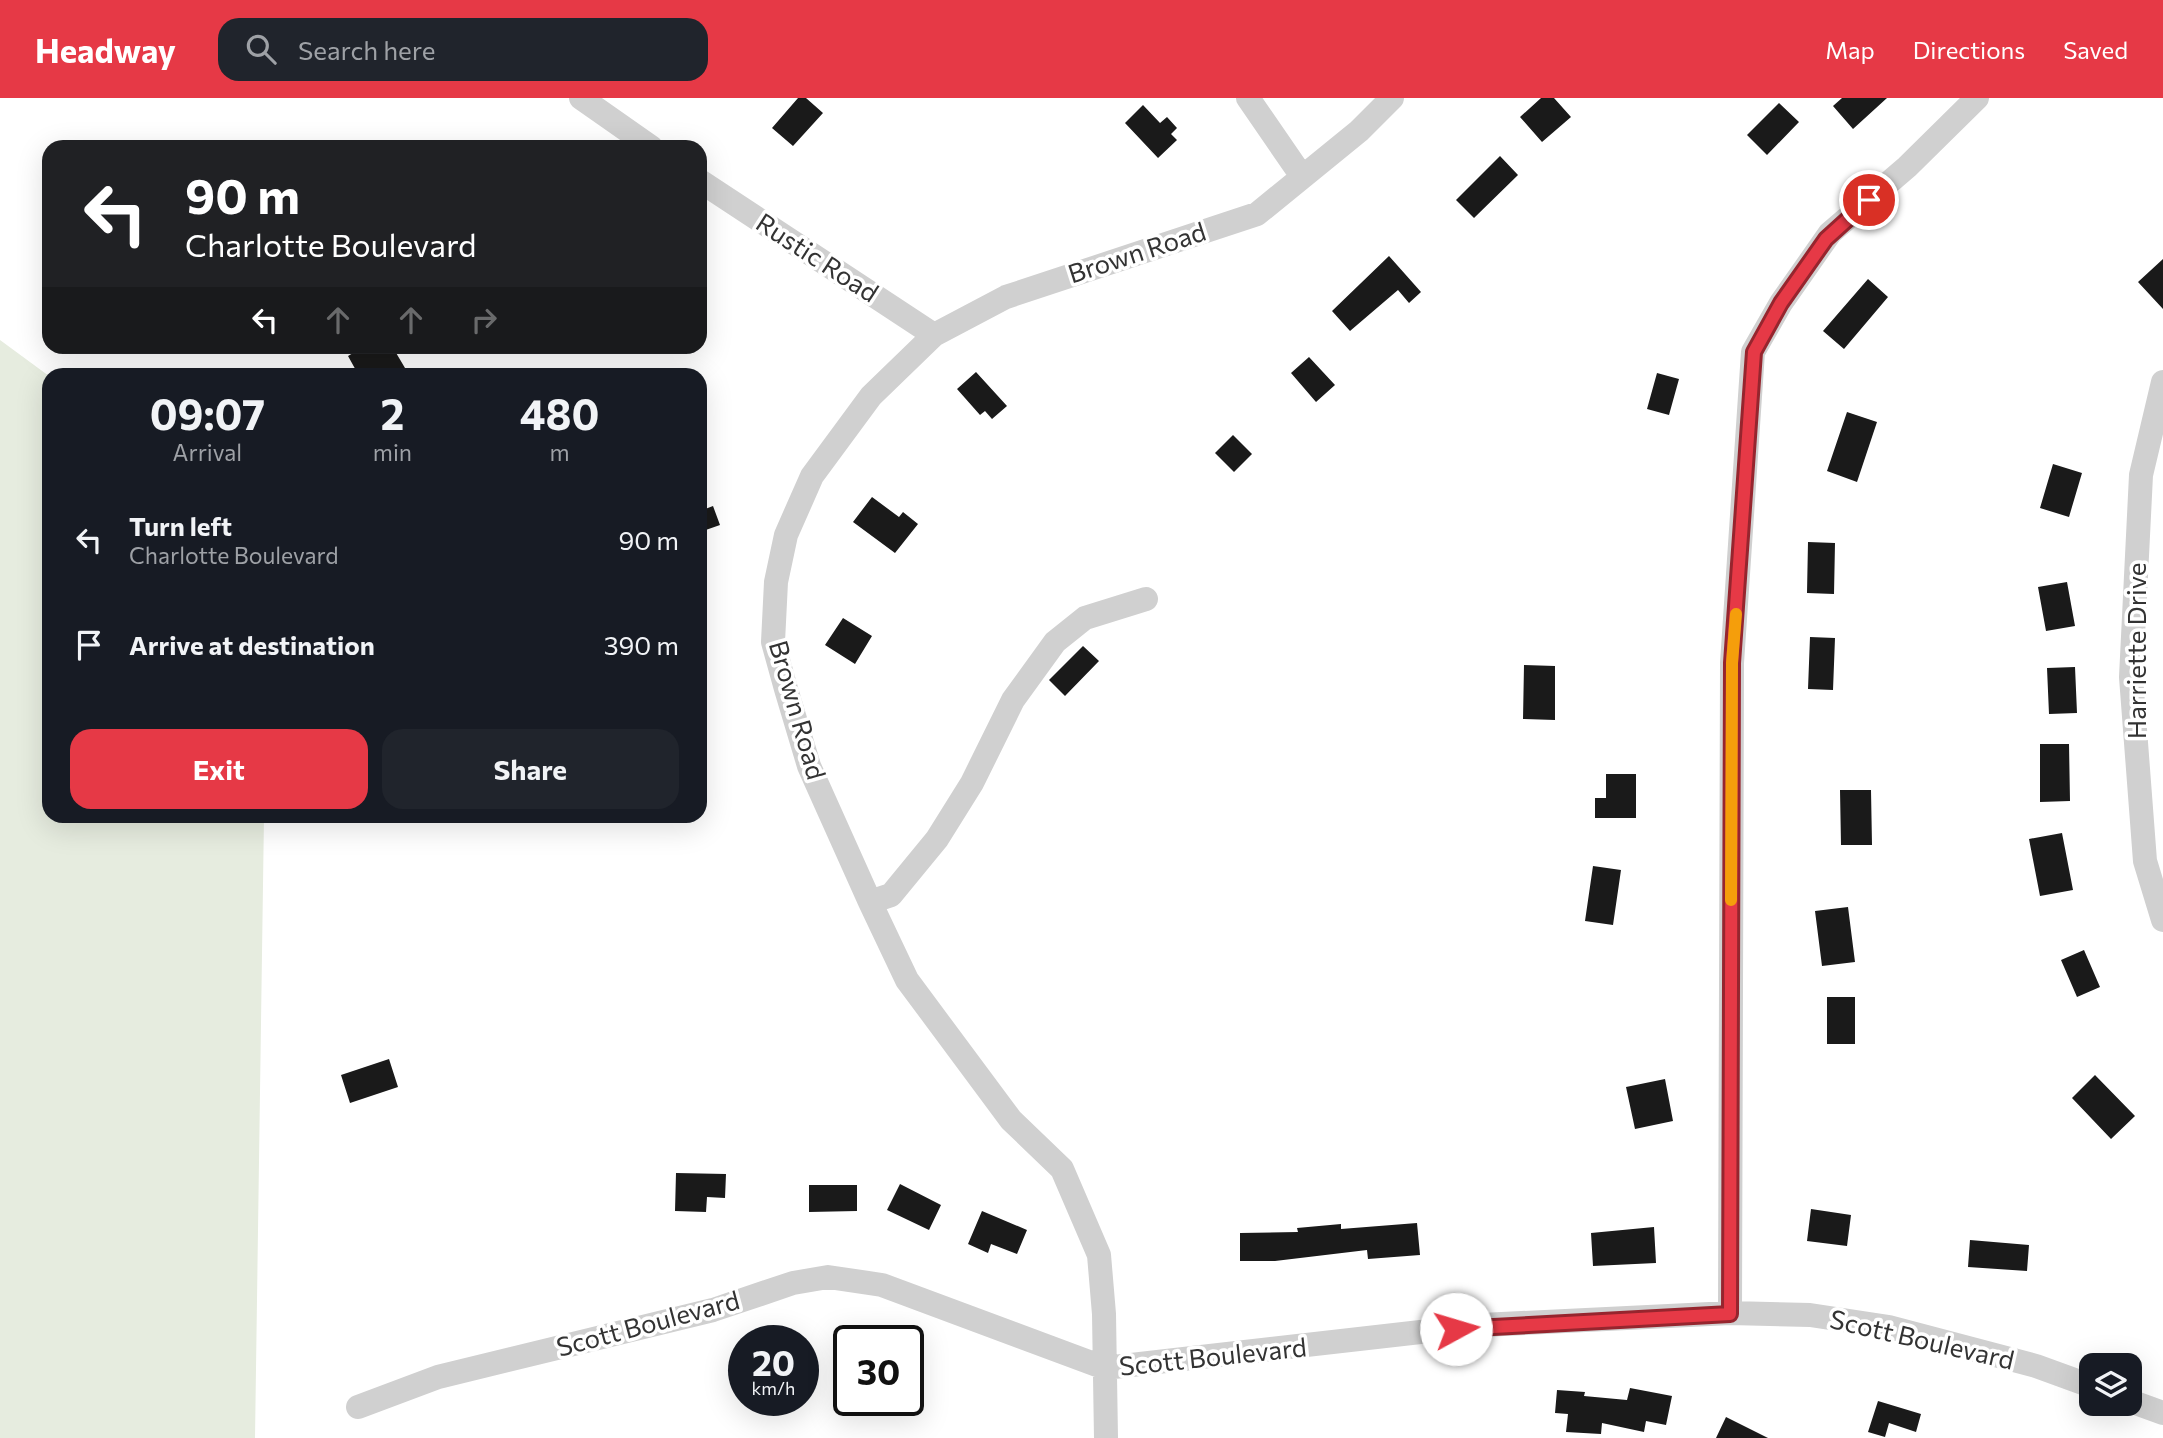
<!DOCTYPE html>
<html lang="en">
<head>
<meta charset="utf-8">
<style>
	:root { --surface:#171b24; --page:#20242c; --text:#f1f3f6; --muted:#9ea1a6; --accent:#e63946 }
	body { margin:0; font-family:Commissioner,sans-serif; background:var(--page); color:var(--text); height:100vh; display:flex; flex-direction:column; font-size:26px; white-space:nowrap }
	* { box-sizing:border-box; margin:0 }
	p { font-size:23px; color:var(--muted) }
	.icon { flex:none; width:38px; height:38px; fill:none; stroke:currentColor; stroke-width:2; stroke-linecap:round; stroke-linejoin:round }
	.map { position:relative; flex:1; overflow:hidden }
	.panel { position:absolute; left:42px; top:270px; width:665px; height:455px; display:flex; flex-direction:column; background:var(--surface); border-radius:21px; box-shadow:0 7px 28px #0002 }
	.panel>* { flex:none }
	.top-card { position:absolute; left:42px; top:42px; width:665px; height:214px; border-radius:21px; box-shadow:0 7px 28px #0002; background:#202124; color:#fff; overflow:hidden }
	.buttons { position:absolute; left:2079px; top:1255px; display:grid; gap:14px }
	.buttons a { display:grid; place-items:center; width:63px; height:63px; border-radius:14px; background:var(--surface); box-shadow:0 7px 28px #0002; font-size:35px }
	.speed { position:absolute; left:728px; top:1227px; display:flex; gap:14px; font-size:35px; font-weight:700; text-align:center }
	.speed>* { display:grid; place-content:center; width:91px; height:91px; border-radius:50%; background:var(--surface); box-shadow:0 7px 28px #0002; line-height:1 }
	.speed small { font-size:18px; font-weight:400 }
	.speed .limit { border:4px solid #111; border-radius:10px; background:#fff; color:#111 }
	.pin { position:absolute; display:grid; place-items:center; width:60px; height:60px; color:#fff; margin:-30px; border:4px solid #fff; border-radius:50%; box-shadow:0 2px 7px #0007 }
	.me { position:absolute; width:77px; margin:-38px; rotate:84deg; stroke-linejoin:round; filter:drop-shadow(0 0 5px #0008) }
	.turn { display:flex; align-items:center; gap:24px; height:147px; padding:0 28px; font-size:32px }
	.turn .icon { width:91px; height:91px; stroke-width:2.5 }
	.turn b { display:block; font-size:49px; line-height:60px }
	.lanes { display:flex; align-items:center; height:66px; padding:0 28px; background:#0003; justify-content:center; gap:35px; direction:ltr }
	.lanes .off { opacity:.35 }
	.eta { display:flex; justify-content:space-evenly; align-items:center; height:119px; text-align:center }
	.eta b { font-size:42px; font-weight:700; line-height:49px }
	.button { display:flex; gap:14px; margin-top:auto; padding:14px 28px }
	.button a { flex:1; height:80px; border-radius:21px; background:var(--accent); color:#fff; font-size:28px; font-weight:700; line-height:80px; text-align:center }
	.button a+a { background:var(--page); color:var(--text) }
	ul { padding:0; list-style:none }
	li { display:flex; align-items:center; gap:21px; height:105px; padding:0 28px }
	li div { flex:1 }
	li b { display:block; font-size:26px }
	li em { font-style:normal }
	header { display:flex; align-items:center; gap:42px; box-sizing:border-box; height:98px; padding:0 35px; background:var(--accent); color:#fff }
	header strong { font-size:33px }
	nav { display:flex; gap:38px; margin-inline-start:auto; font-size:24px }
	.search { width:490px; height:63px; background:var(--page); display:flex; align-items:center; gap:18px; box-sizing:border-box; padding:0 24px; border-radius:21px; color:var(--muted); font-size:26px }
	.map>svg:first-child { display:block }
	.green { fill:#e6ecdf }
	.building { fill:#1a1a1a }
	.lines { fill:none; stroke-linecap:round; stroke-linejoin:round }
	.minor { stroke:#d0d0d0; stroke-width:24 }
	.route-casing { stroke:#96252e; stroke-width:18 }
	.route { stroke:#e63946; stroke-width:12 }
	.slow { stroke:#f59e0b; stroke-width:12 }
	.labels { text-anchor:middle; stroke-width:7; stroke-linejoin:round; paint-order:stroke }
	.street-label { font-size:26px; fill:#333; stroke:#fff }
</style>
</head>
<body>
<header>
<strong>Headway</strong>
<div class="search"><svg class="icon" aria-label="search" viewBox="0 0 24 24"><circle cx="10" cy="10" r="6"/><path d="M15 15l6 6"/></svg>Search here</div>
<nav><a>Map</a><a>Directions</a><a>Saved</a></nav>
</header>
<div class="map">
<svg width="2163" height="1340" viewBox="0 0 2163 1340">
	<rect width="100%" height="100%" fill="#fff"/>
	<path class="green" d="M0,242L49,278V718H264L255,1340H0Z"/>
	<path class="building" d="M798,0H806L823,15L793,48L772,30Z
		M1541,0H1554L1571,19L1542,44L1520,19Z
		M1842,0H1887L1853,31L1833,8Z
		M1779,5L1799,24L1767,57L1747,37Z
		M1143,7L1160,25L1167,19L1177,30L1171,36L1177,42L1158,60L1125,25Z
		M1500,58L1518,77L1474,120L1456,102Z
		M1389,158L1421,194L1409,205L1398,192L1350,233L1332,213Z
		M2163,161V211L2138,184Z
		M1868,181L1888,199L1844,251L1823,233Z
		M365,248H392L405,270L394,276H376L373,271L358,276L348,258Z
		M1309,259L1335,287L1316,304L1291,275Z
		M976,274L1007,308L992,321L985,313L980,317L957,291Z
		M1657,275L1679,281L1669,317L1647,311Z
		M1847,314L1877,324L1857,384L1827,373Z
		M1233,337L1252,356L1234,374L1215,355Z
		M2053,366L2082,375L2069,419L2040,410Z
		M872,399L899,419L903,414L918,426L895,455L853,424Z
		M713,408L720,427L700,434V413Z
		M1808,444L1835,445L1834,496L1807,495Z
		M2067,484L2075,528L2046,533L2038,489Z
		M843,520L872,538L855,566L825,547Z
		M1810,539L1835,540L1833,592L1808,591Z
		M1083,548L1099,563L1065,598L1049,582Z
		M1524,567L1555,568V622L1523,621Z
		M2075,569L2077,615L2049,616L2047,570Z
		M2040,646H2069L2070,703L2040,704Z
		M1606,676H1636V720H1595V700H1606Z
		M1840,692H1871L1872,747H1841Z
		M2062,735L2073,792L2040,798L2029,741Z
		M1593,768L1621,772L1613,827L1585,823Z
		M1848,809L1855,864L1822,868L1815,813Z
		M2084,852L2100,889L2077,899L2061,862Z
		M1827,899H1855V946H1827Z
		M389,961L398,989L350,1005L341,977Z
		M2095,977L2135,1018L2111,1041L2072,1000Z
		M1665,981L1673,1023L1635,1031L1626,989Z
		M676,1075L726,1076L725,1100L707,1099L706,1114L675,1113Z
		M900,1086L941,1107L929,1132L887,1112Z
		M809,1087H857V1113L809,1114Z
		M1811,1111L1851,1117L1847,1148L1807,1143Z
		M982,1113L1027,1132L1017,1156L991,1146L988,1155L968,1146Z
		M1417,1125L1420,1157L1368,1161L1367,1152L1275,1163H1240V1135L1298,1134L1297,1130L1341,1126V1131Z
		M1654,1129L1656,1165L1593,1168L1591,1135Z
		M1970,1142L2029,1147L2027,1173L1968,1169Z
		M1630,1290L1672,1298L1666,1327L1646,1323L1644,1334L1602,1325L1601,1336L1566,1334L1568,1316L1555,1315L1557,1292L1585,1294L1584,1298L1627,1302Z
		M1878,1303L1921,1316L1916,1334L1889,1325L1885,1339L1868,1334Z
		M1726,1319L1768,1340H1716Z"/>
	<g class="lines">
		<path class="minor" d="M581,0L651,49
			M1248,0L1301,77
			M700,83L934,237
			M2163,284L2141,377L2131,579L2145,763L2163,822
			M870,804L891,797L937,741L972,685L1013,602L1055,544L1085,520L1146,501
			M1730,1215L1732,565L1753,254L1781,205L1830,135L1907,69L1977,0
			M2130,1303L2163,1315
			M358,1309L438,1279L713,1212L793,1185L828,1179L882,1187L1105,1270L1482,1227L1730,1215L1810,1217L1889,1229L2036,1268L2091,1288
			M1106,1340L1104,1216L1099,1157L1062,1071L1011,1022L907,882L870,804L809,668L786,591L773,544L776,484L786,437L812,378L871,298L934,237L1006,199L1257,116L1359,33L1392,0"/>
	</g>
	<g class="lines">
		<defs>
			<path id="route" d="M1456,1231L1730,1216L1732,565L1754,254L1781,205L1826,141L1869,102"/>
		</defs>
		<use href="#route" class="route-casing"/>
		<use href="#route" class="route"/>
		<path class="slow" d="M1731,802L1732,565L1736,516"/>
	</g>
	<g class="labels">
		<g class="street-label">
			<text transform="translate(1137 155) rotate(-18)" y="9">Brown Road</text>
			<text transform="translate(817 160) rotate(33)" y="9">Rustic Road</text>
			<text transform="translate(2137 553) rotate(-90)" y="9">Harriette Drive</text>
			<text transform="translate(797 612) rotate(74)" y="9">Brown Road</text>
			<text transform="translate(648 1226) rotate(-15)" y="9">Scott Boulevard</text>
			<text transform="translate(1922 1242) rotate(13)" y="9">Scott Boulevard</text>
			<text transform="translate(1213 1259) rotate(-6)" y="9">Scott Boulevard</text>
		</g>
	</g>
</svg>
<div class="buttons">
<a><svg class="icon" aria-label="layers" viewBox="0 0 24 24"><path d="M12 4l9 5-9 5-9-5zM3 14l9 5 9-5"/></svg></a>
</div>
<div class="speed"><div>20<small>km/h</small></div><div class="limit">30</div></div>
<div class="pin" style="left:1869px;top:102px;background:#d93025"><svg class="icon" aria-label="arrive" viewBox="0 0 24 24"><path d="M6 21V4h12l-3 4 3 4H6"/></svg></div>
<svg class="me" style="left:1456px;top:1231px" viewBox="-20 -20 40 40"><circle r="19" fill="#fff"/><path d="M0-13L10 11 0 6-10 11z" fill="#e63946"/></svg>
<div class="top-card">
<div class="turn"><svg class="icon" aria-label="left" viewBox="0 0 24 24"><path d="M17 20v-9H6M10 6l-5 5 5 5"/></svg><div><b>90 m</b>Charlotte Boulevard</div></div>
<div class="lanes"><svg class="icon" aria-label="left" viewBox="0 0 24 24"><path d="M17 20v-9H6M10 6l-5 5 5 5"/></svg><svg class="icon off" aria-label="ahead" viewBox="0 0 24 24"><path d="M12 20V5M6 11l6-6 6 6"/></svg><svg class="icon off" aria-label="ahead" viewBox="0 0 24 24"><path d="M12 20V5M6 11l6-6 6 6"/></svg><svg class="icon off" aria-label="right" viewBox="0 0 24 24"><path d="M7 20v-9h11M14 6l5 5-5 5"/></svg></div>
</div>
<section class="panel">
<div class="eta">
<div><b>09:07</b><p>Arrival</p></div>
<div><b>2</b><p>min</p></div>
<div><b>480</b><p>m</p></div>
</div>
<ul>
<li><svg class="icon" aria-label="left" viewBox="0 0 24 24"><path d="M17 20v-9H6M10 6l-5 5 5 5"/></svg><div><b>Turn left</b><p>Charlotte Boulevard</p></div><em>90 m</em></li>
<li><svg class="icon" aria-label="arrive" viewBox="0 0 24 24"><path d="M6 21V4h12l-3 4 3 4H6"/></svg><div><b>Arrive at destination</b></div><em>390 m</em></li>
</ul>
<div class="button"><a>Exit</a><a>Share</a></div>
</section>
</div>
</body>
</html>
